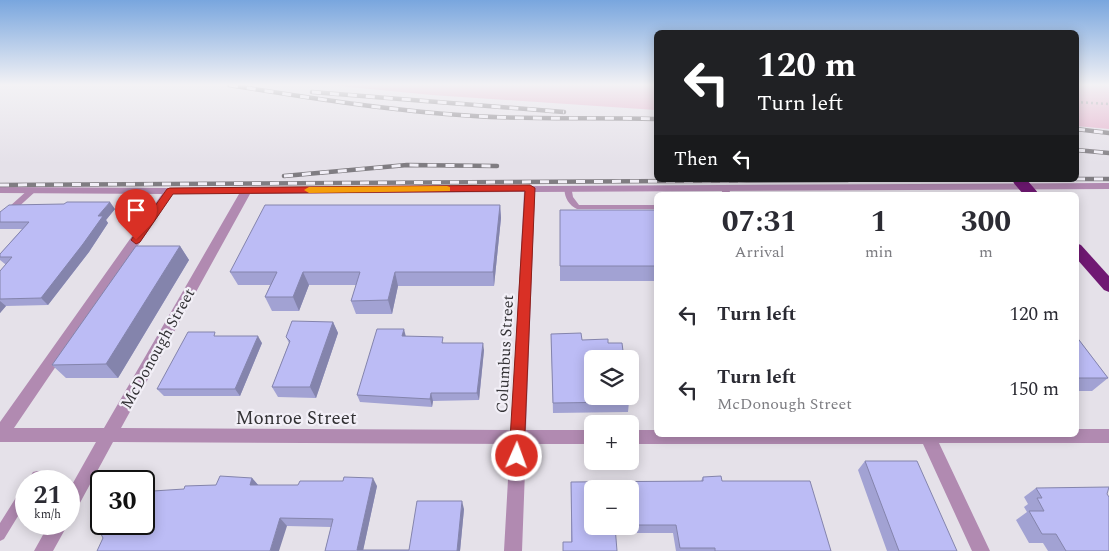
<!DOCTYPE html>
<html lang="en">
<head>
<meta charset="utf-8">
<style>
	:root { --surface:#fff; --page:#f7f7f7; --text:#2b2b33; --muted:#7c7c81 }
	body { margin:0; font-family:Spectral,serif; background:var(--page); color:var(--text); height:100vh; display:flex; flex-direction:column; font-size:19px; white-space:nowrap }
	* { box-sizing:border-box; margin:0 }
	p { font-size:16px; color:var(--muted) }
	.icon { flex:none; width:28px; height:28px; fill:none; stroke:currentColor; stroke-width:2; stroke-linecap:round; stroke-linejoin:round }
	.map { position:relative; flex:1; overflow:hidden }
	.side { position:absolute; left:654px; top:192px; width:425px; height:245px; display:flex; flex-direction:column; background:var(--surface); border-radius:8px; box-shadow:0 2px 12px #0003 }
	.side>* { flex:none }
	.banner { position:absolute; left:654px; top:30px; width:425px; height:152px; border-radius:8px; box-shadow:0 2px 12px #0003; background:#202124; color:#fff; overflow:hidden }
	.controls { position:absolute; left:584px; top:350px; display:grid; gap:10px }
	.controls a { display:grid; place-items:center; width:55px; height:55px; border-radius:8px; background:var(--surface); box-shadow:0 2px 12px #0003; font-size:25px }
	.speed { position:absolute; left:15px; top:470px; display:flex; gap:10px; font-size:25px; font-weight:700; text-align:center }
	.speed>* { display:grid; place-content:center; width:65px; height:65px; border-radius:50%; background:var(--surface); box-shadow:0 2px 12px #0003; line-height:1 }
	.speed small { font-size:12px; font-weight:400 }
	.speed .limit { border:2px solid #111; border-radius:8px; background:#fff; color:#111 }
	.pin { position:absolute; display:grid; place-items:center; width:42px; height:42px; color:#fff; margin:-51px -21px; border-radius:50% 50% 50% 0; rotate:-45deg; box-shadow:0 0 5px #0007 }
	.pin .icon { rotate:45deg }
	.me { position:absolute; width:55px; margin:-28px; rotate:2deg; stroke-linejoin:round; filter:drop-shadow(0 0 4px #0008) }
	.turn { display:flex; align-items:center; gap:18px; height:105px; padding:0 20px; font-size:22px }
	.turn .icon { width:65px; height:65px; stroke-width:2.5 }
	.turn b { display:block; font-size:35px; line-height:42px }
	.then { display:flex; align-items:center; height:48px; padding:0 20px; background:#0003; gap:10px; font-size:19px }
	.eta { display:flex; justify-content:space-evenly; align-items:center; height:85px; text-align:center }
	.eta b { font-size:30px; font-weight:700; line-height:35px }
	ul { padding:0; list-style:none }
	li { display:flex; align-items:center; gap:15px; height:75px; padding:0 20px }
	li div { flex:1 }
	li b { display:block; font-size:19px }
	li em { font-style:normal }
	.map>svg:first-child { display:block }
	.green { fill:#e6b2cc }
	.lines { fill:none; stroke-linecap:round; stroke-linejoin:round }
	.path { stroke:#98969c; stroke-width:2.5; stroke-dasharray:2 3; stroke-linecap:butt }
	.service { fill:#b18ab1; fill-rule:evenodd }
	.minor { fill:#b18ab1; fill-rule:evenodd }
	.motorway { fill:#701973; fill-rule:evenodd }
	.rail-casing { stroke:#807d82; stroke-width:4.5 }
	.rail { stroke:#f2eff7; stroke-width:3; stroke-dasharray:9; stroke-linecap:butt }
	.motorway-bridge { stroke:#701973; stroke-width:12 }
	.wall { fill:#a2a2d3; fill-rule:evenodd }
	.shaded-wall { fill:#8484ac }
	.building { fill:#bcbcf5; stroke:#8484ac }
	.route { fill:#d93025; stroke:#8d1f18 }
	.slow { fill:#f59e0b }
	.labels { text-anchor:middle; stroke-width:4.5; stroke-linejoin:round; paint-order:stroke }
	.street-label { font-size:16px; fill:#323134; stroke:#f2eff7 }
	.near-street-label { font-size:19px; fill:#323134; stroke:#f2eff7 }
</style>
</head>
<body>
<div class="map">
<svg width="1109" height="551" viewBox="0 0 1109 551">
	<rect width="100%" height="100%" fill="#e5e1e9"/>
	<path class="green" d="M328,85H656V110L432,95Z
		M1076,85H1109V129L1076,126Z"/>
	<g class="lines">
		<path class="path" d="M1076,102L1109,104"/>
		<path class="service" d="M565,186H571L573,197L579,205H656V209H577C568,205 563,195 565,186Z
			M722,186H728L731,195H723L721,188Z
			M29,189H35L36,191L3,221L0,222V215Z
			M37,471L41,472L43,476L40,481H27L33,472Z
			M26,486V503L4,539L0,541V523L22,488Z"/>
		<path class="minor" d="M1109,183V189L535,192L526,430H592V444H526L522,551H504L510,444L113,442L75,512L69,514V490L96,442H0V422L162,194L0,193V187L170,188ZM524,192L511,430L121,428L250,194ZM173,194H239L104,428H14Z
			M1076,429H1109V443H939L990,551H972L923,444H630V430H656V435H1076Z
			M49,524H68L53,551H34Z"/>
		<path class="motorway" d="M1076,243L1081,245L1109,276V292L1104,290L1076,258Z"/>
		<defs>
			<path id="rail" d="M229,85C310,98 392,111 474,116C535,120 595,117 656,119
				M312,92L564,112
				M1076,129L1109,133
				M1076,150L1109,153
				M284,176L407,165L497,166
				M1076,179H1109
				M0,185L848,180"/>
		</defs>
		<use href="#rail" class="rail-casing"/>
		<use href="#rail" class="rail"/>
		<path class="motorway-bridge" d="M1019,180L1032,195"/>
	</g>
	<path class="wall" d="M500,205L501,218L494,286H398L392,314H356L351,301L356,285H309L299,311H272L265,297L270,285H238L230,272Z
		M115,209L106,220L108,223L89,252L48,305L6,306L0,313V271L6,264H5L0,260V254L22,229H0V212Z
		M560,210H656V281H560Z
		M180,246L189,260L118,378H66L52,365Z
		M333,322L338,333L316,398L278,397L272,387L289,343L286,337Z
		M551,334L582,340L608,343L629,402L628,412L553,413Z
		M218,336L262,343L240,396H164L157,389Z
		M406,336L484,350L479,400L433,401L432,407L360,402L357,395Z
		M1076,336L1108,378L1092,391H1076Z
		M865,461L957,551H887L858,470Z
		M703,477L722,481L831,551H676L673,533H616L571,542V482L701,481ZM630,489V526H592Z
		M252,478L258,485L377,486L363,550H409L464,509L460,551H325L331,527L287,526L103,538L184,489L216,485Z
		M1036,488L1107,494L1109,551H1048L1043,543H1029L1016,520L1027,512L1024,507L1028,504L1024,497Z"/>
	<path class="shaded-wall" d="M110,202L115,209L106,220L108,223L89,252L48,305L41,298L98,216Z
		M500,205L501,218L494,286L493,272Z
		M180,246L189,260L118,378L106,364Z
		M303,272L309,285L299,311L293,297Z
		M395,272L398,286L392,314L388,300Z
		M0,301L6,306L0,313Z
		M333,322L338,333L316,398L310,387Z
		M404,329L406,337L402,336Z
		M258,336L262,343L240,396L235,389Z
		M483,343L484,350L479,400L477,393Z
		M431,393L433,401L432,407L430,399Z
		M252,478L259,486L250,485Z
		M373,478L377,486L363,551L357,550Z
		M462,501L464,509L460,551H457Z
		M280,518L287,526L279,551H270Z"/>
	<path class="building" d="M67,202H110L98,216H103L83,244L41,298L0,299V271L12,257H0V254L29,222H0V212L9,205L64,204Z
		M265,205H500L493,272H395L388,300L351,301L360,272H303L293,297H265L277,272H230Z
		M560,210H656V266H560Z
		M136,246H180L106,364L52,365Z
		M292,321L333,322L310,387H272L290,341L286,337Z
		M377,329H404L402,336L443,337L442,343H483L477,393H431L430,399L357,395Z
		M188,332H215L214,336H258L235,389H157Z
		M581,333L582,340L608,339V343H622L624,359H592V396H629V402L553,403L551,334Z
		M1076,336L1108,378H1076Z
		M865,461H917L957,551H899Z
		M220,476L252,478L250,485H298L300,481H343L344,477L373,478L357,550H409L417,501H462L457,551H325L333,519L280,518L270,551H97L103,538L101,534L106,524H144V497L153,491L184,489L185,486L216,485Z
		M721,476L722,481H810L831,551H715V548H680L676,525H630V489H592V526H615L617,551H563V542H572L571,482L703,481V477Z
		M1109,487L1107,494L1109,497V551H1066L1056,534H1042L1029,511H1044L1037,498H1042L1036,488Z"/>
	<linearGradient id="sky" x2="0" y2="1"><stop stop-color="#79a6de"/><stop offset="0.52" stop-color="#f3f2f5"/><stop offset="1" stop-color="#f3f2f5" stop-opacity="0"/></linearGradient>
	<rect width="1109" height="163" fill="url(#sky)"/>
	<path class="route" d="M530,185L535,188L524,456L522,461L517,463L512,461L509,456L525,191L173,194L140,242L136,244L131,240L167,189L170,188Z"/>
	<path class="slow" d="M447,186L450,187V191L309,193L304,190L309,187Z"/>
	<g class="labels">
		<g class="street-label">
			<text transform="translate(157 348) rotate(-61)" y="6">McDonough Street</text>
			<text transform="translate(504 354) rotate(-87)" y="6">Columbus Street</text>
		</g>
		<g class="near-street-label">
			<text x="296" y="424">Monroe Street</text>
		</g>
	</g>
</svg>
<div class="controls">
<a><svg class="icon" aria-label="layers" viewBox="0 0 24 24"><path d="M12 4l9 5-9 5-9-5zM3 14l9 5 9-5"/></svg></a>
<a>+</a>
<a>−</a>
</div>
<div class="speed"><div>21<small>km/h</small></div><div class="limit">30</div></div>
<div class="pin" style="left:136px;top:240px;background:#d93025"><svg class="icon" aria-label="arrive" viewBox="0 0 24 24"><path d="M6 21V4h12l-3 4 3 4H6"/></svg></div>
<svg class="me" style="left:517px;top:456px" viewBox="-20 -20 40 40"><circle r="17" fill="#d93025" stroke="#fff" stroke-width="3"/><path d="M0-11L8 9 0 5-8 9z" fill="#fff"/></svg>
<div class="banner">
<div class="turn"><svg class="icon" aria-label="left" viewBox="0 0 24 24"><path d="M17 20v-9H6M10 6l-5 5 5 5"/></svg><div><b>120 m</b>Turn left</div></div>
<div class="then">Then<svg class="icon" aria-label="left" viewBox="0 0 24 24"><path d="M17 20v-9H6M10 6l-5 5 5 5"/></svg></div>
</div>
<section class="side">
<div class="eta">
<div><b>07:31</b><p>Arrival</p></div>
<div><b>1</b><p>min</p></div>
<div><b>300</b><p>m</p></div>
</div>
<ul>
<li><svg class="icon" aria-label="left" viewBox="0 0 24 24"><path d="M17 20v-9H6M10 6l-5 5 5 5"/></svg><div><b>Turn left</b></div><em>120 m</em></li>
<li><svg class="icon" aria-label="left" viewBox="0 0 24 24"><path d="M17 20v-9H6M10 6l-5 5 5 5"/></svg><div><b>Turn left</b><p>McDonough Street</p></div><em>150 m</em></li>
</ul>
</section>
</div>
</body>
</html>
